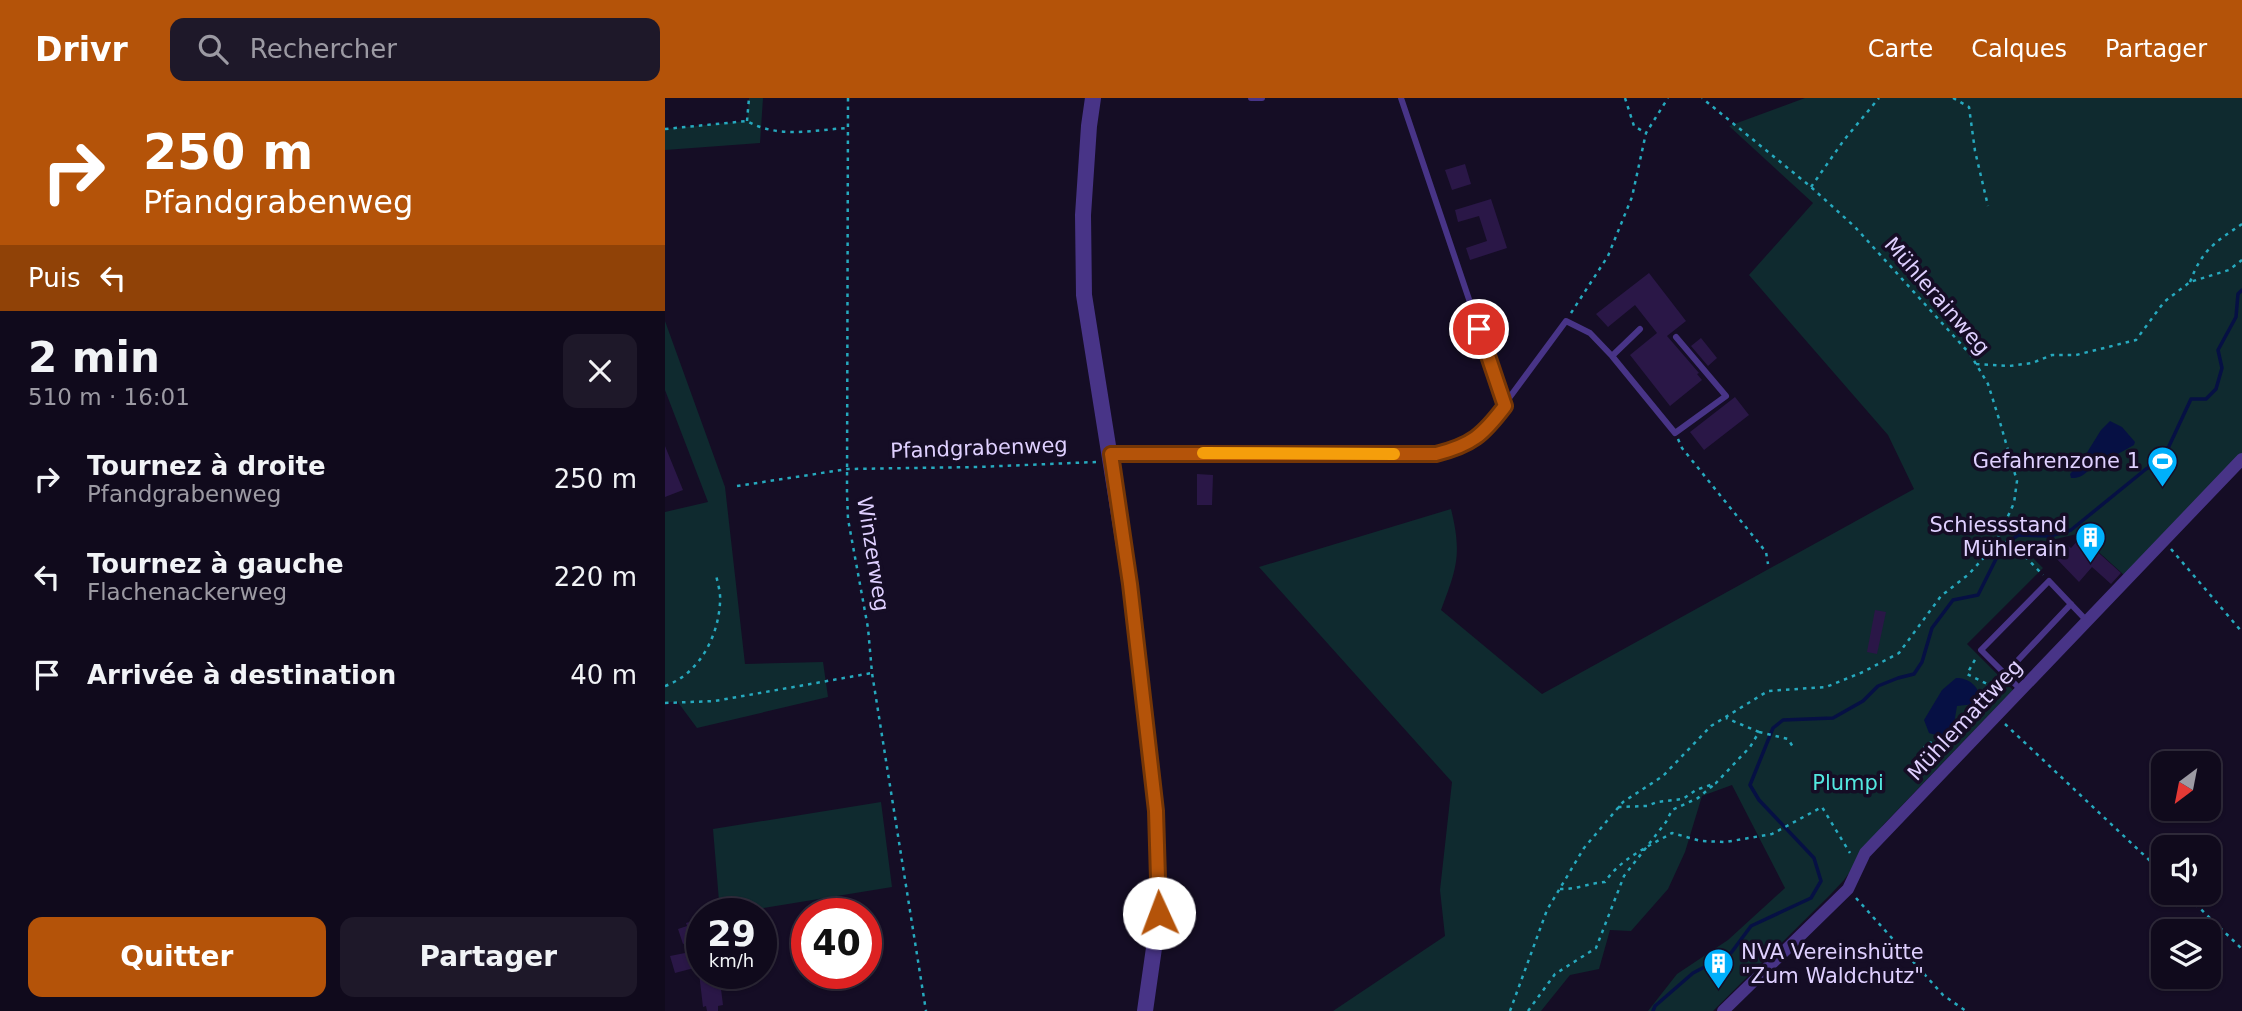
<!DOCTYPE html>
<html lang="fr">
<head>
<meta charset="utf-8">
<style>
	:root { --surface:#100a1c; --page:#1e1829; --text:#f1f3f6; --muted:#9c9aa3; --line:#302b3b; --accent:#b45309 }
	body { margin:0; font-family:"DejaVu Sans",sans-serif; background:var(--page); color:var(--text); height:100vh; display:flex; flex-direction:column; font-size:26px; white-space:nowrap }
	* { box-sizing:border-box; margin:0 }
	p { font-size:23px; color:var(--muted) }
	.icon { flex:none; width:38px; height:38px; fill:none; stroke:currentColor; stroke-width:2; stroke-linecap:round; stroke-linejoin:round }
	.map { position:relative; flex:1; overflow:hidden }
	.drawer { display:flex; flex-direction:column; background:var(--surface); width:665px }
	.drawer>* { flex:none }
	.guide { background:#b45309; color:#fff; overflow:hidden }
	.needle { width:46px; rotate:212deg }
	.buttons { position:absolute; left:1486px; top:653px; display:grid; gap:14px }
	.buttons a { display:grid; place-items:center; width:70px; height:70px; border-radius:14px; background:var(--surface); box-shadow:0 2px 5px #0004,0 0 0 2px var(--line); font-size:35px }
	.speed { position:absolute; left:21px; top:800px; display:flex; gap:14px; font-size:35px; font-weight:700; text-align:center }
	.speed>* { display:grid; place-content:center; width:91px; height:91px; border-radius:50%; background:var(--surface); box-shadow:0 2px 5px #0004,0 0 0 2px var(--line); line-height:1 }
	.speed small { font-size:18px; font-weight:400 }
	.speed .limit { border:10px solid #d22; background:#fff; color:#111 }
	.pin { position:absolute; display:grid; place-items:center; width:60px; height:60px; color:#fff; margin:-30px; border:4px solid #fff; border-radius:50%; box-shadow:0 2px 7px #0007 }
	.me { position:absolute; width:77px; margin:-38px; rotate:358deg; stroke-linejoin:round; filter:drop-shadow(0 0 5px #0008) }
	.turn { display:flex; align-items:center; gap:24px; height:147px; padding:0 28px; font-size:32px }
	.turn .icon { width:91px; height:91px; stroke-width:2.5 }
	.turn b { display:block; font-size:49px; line-height:60px }
	.then { display:flex; align-items:center; height:66px; padding:0 28px; background:#0003; gap:14px; font-size:26px }
	.round { display:grid; place-items:center; flex:none; width:74px; height:74px; border-radius:14px; background:var(--page) }
	.head { display:flex; align-items:center; justify-content:space-between; height:119px; padding:0 28px }
	h1 { font-size:42px; font-weight:600; line-height:52px }
	.action { display:flex; gap:14px; margin-top:auto; padding:14px 28px }
	.action a { flex:1; height:80px; border-radius:14px; background:var(--accent); color:#fff; font-size:28px; font-weight:600; line-height:80px; text-align:center }
	.action a+a { background:var(--page); color:var(--text) }
	ul { padding:0; list-style:none }
	li { display:flex; align-items:center; gap:21px; height:98px; padding:0 28px }
	li div { flex:1 }
	li b { display:block; font-size:26px }
	li em { font-style:normal }
	header { display:flex; align-items:center; gap:42px; box-sizing:border-box; height:98px; padding:0 35px; background:var(--accent); color:#fff }
	header strong { font-size:33px }
	nav { display:flex; gap:38px; margin-inline-start:auto; font-size:24px }
	.search { width:490px; height:63px; background:var(--page); display:flex; align-items:center; gap:18px; box-sizing:border-box; padding:0 24px; border-radius:14px; color:var(--muted); font-size:26px }
	main { display:flex; flex:1; min-height:0 }
	.map>svg:first-child { display:block }
	.green { fill:#0f2a2f }
	.water { fill:#061044 }
	.lines { fill:none; stroke-linecap:round; stroke-linejoin:round }
	.stream { stroke:#061044; stroke-width:3.5 }
	.building { fill:#2a1747 }
	.path { stroke:#26a9be; stroke-width:2.5; stroke-dasharray:3.5 5; stroke-linecap:butt }
	.service { stroke:#483487; stroke-width:6 }
	.minor { stroke:#483487; stroke-width:12 }
	.tertiary { stroke:#483487; stroke-width:16 }
	.route-casing { stroke:#753606; stroke-width:18 }
	.route { stroke:#b45309; stroke-width:12 }
	.slow { stroke:#f59e0b; stroke-width:12 }
	.labels { text-anchor:middle; stroke-width:7; stroke-linejoin:round; paint-order:stroke }
	.street-label { font-size:21px; fill:#dfd0ff; stroke:#150d25 }
	.poi-label { font-size:21px; fill:#dfd0ff; stroke:#150d25; text-anchor:end }
	.park-label { font-size:21px; fill:#53e8e0; stroke:#150d25 }
</style>
</head>
<body>
<header>
<strong>Drivr</strong>
<div class="search"><svg class="icon" aria-label="search" viewBox="0 0 24 24"><circle cx="10" cy="10" r="6"/><path d="M15 15l6 6"/></svg>Rechercher</div>
<nav><a>Carte</a><a>Calques</a><a>Partager</a></nav>
</header>
<main>
<section class="drawer">
<div class="guide">
<div class="turn"><svg class="icon" aria-label="right" viewBox="0 0 24 24"><path d="M7 20v-9h11M14 6l5 5-5 5"/></svg><div><b>250 m</b>Pfandgrabenweg</div></div>
<div class="then">Puis<svg class="icon" aria-label="left" viewBox="0 0 24 24"><path d="M17 20v-9H6M10 6l-5 5 5 5"/></svg></div>
</div>
<div class="head"><div><h1>2 min</h1><p>510 m · 16:01</p></div><a class="round"><svg class="icon" aria-label="close" viewBox="0 0 24 24"><path d="M6 6l12 12M18 6L6 18"/></svg></a></div>
<ul>
<li><svg class="icon" aria-label="right" viewBox="0 0 24 24"><path d="M7 20v-9h11M14 6l5 5-5 5"/></svg><div><b>Tournez à droite</b><p>Pfandgrabenweg</p></div><em>250 m</em></li>
<li><svg class="icon" aria-label="left" viewBox="0 0 24 24"><path d="M17 20v-9H6M10 6l-5 5 5 5"/></svg><div><b>Tournez à gauche</b><p>Flachenackerweg</p></div><em>220 m</em></li>
<li><svg class="icon" aria-label="arrive" viewBox="0 0 24 24"><path d="M6 21V4h12l-3 4 3 4H6"/></svg><div><b>Arrivée à destination</b></div><em>40 m</em></li>
</ul>
<div class="action"><a>Quitter</a><a>Partager</a></div>
</section>
<div class="map">
<svg width="1577" height="913" viewBox="0 0 1577 913">
	<rect width="100%" height="100%" fill="#150d25"/>
	<path class="green" d="M84,0H98L95,45L0,52V31L82,23Z
		M1140,0H1577V357L1459,477L1416,438V435L1357,449L1378,470L1302,546L1348,592L1218,727L1179,782L1165,797L1048,913H983L1012,876L1063,842L1120,790L1067,687L1037,698L1020,754L1003,791L966,833L945,832L934,871L905,877L876,913H668L780,838L775,792L787,684L594,469L786,411C797,456 792,470 776,512L877,596L1249,391L1223,337L1084,177L1148,105L1064,28Z
		M0,223L60,389L80,566L158,564L163,599L32,630L12,603L0,605V414L43,404L0,292Z
		M216,704L227,789L68,815H55L48,731Z"/>
	<path class="water" d="M1445,323L1457,329L1470,344L1469,347L1442,362L1435,361C1425,369 1420,381 1406,380L1405,376L1418,361L1436,332Z
		M1291,580C1304,580 1314,588 1315,601L1310,606L1292,608L1289,626L1281,636L1274,638L1264,635L1259,622L1277,592Z"/>
	<g class="lines">
		<path class="stream" d="M988,913L990,908L1028,875L1066,855L1086,828L1146,800L1156,783L1149,760L1094,702L1085,687L1108,630L1118,622L1168,620L1198,603L1213,588L1233,580L1249,576L1257,564L1267,530L1288,502L1313,497L1337,449L1353,437L1385,438L1406,432L1481,371L1498,361L1526,301H1541L1551,291L1557,270L1553,252L1571,219L1573,196L1577,192"/>
	</g>
	<path class="building" d="M800,66L806,86L787,92L780,72Z
		M826,101L842,150L805,162L801,150L822,143L814,118L793,124L790,112Z
		M984,175L1021,223L1002,238L1034,275L1032,276L1037,282L1005,308L965,257L992,235L970,207L943,229L931,216Z
		M1036,240L1052,260L1043,268L1026,248Z
		M1070,299L1084,317L1039,352L1025,334Z
		M0,348L18,392L0,399Z
		M532,376L548,377L547,407H532Z
		M1416,439L1456,475L1446,486L1427,469L1414,484L1387,456L1398,443L1406,450Z
		M1210,512L1221,514L1212,556L1202,554Z
		M37,820V835L32,837L34,841L18,846L13,831L22,828L21,825Z
		M25,854L29,870L10,875L5,858Z
		M34,875H54L58,907L53,908V913H42L41,908L38,909Z"/>
	<g class="lines">
		<path class="path" d="M183,0L182,394L183,421L203,530L207,575L261,913
			M960,0L969,28L981,35
			M1288,0L1304,9L1310,53L1323,108
			M82,23L84,0
			M0,31L82,23C114,41 148,32 182,30
			M1146,89L1179,42L1214,0
			M1525,184C1537,152 1549,145 1577,126
			M906,215L943,158L967,99L981,35L1003,0
			M1311,266L1344,268L1367,265L1387,257H1411L1471,242L1499,204L1525,184L1564,172L1577,162
			M1013,341L1017,350L1101,454L1103,466
			M72,388L183,371L313,369L431,364
			M1332,442L1348,446L1378,477
			M1506,451L1577,534
			M0,588C34,576 53,539 55,505C56,496 53,486 51,477
			M0,605L50,603L207,575
			M1340,626L1498,775
			M1094,634L1123,641L1128,649
			M1272,664L1259,648C1272,640 1276,647 1285,642C1294,638 1295,627 1301,620C1307,611 1321,611 1328,601L1326,588L1302,576L1312,558
			M953,709L982,708L992,704L1018,701L1031,692L1051,685L1085,649L1094,634L1061,620
			M895,791C909,792 925,785 940,784C955,761 984,748 1007,735L1036,743L1061,744L1107,736L1157,709L1185,755
			M1518,794L1577,851
			M1191,800L1278,897L1301,913
			M845,913L882,812L919,750L958,704L998,678L1046,628L1103,593L1161,589L1198,574L1234,555L1276,498L1304,476L1323,455L1332,442L1349,405L1352,383L1334,321L1323,286L1305,256L1190,129L1146,89L1037,0
			M863,913L890,876L931,850L959,778L1001,724L1007,712L1033,700L1051,685"/>
		<path class="service" d="M586,0H597
			M736,0L840,308
			M947,258L975,231
			M446,356H771L794,351L819,334L901,223L925,235L947,258L1010,335L1061,298L1011,239
			M1340,576L1406,506
			M1355,591L1316,552L1384,483L1421,522"/>
		<path class="minor" d="M1058,913L1183,791L1200,755L1577,361"/>
		<path class="tertiary" d="M428,0L424,28L418,117L419,197L465,486L491,713L494,815L480,913"/>
	</g>
	<g class="lines">
		<defs>
			<path id="route" d="M494,815L491,713L465,486L446,356H771C807,347 818,337 840,308L814,231"/>
		</defs>
		<use href="#route" class="route-casing"/>
		<use href="#route" class="route"/>
		<path class="slow" d="M538,355L729,356"/>
	</g>
	<defs>
		<symbol id="stadium-pin" viewBox="-11 -11 22 30"><path d="M0 17L-7.5 6A9.5 9.5 0 1 1 7.5 6Z" fill="#00b0fb" stroke="#150d25"/><path d="M0-5a6.5 5 0 1 0 0 10a6.5 5 0 1 0 0-10ZM-3.5-1.8h7v3.6h-7Z" fill="#fff"/></symbol>
		<symbol id="building-pin" viewBox="-11 -11 22 30"><path d="M0 17L-7.5 6A9.5 9.5 0 1 1 7.5 6Z" fill="#00b0fb" stroke="#150d25"/><path d="M-4-6H4V6H1V3H-1V6H-4ZM-2.5-4.3h1.7v1.8h-1.7ZM.8-4.3h1.7v1.8H.8ZM-2.5-1h1.7V.8h-1.7ZM.8-1h1.7V.8H.8Z" fill="#fff"/></symbol>
	</defs>
	<g fill-rule="evenodd">
		<use href="#stadium-pin" x="1480" y="346" width="35" height="47"/>
		<use href="#building-pin" x="1408" y="422" width="35" height="47"/>
		<use href="#building-pin" x="1036" y="848" width="35" height="47"/>
	</g>
	<g class="labels">
		<g class="street-label">
			<text transform="translate(1272 198) rotate(49)" y="7">Mühlerainweg</text>
			<text transform="translate(314 350) rotate(-2)" y="7">Pfandgrabenweg</text>
			<text transform="translate(208 456) rotate(81)" y="7">Winzerweg</text>
			<text transform="translate(1300 622) rotate(-47)" y="7">Mühlemattweg</text>
		</g>
		<g class="poi-label">
			<text x="1475" y="370">Gefahrenzone 1</text>
			<text x="1402" y="434">Schiessstand<tspan x="1402" dy="24">Mühlerain</tspan></text>
			<text x="1076" y="861" text-anchor="start">NVA Vereinshütte<tspan x="1076" dy="24">"Zum Waldchutz"</tspan></text>
		</g>
		<g class="park-label">
			<text x="1183" y="692">Plumpi</text>
		</g>
	</g>
</svg>
<div class="buttons">
<a><svg class="needle" viewBox="-14 -14 28 28"><path d="M0-13l5 13h-10z" fill="#e53935"/><path d="M0 13l5-13h-10z" fill="#9c9aa3"/></svg></a>
<a><svg class="icon" aria-label="sound" viewBox="0 0 24 24"><path d="M4 9h4l5-4v14l-5-4H4zM17 9q2 3 0 6"/></svg></a>
<a><svg class="icon" aria-label="layers" viewBox="0 0 24 24"><path d="M12 4l9 5-9 5-9-5zM3 14l9 5 9-5"/></svg></a>
</div>
<div class="speed"><div>29<small>km/h</small></div><div class="limit">40</div></div>
<div class="pin" style="left:814px;top:231px;background:#d93025"><svg class="icon" aria-label="arrive" viewBox="0 0 24 24"><path d="M6 21V4h12l-3 4 3 4H6"/></svg></div>
<svg class="me" style="left:494px;top:815px" viewBox="-20 -20 40 40"><circle r="19" fill="#fff"/><path d="M0-13L10 11 0 6-10 11z" fill="#b45309"/></svg>
</div>
</main>
</body>
</html>
